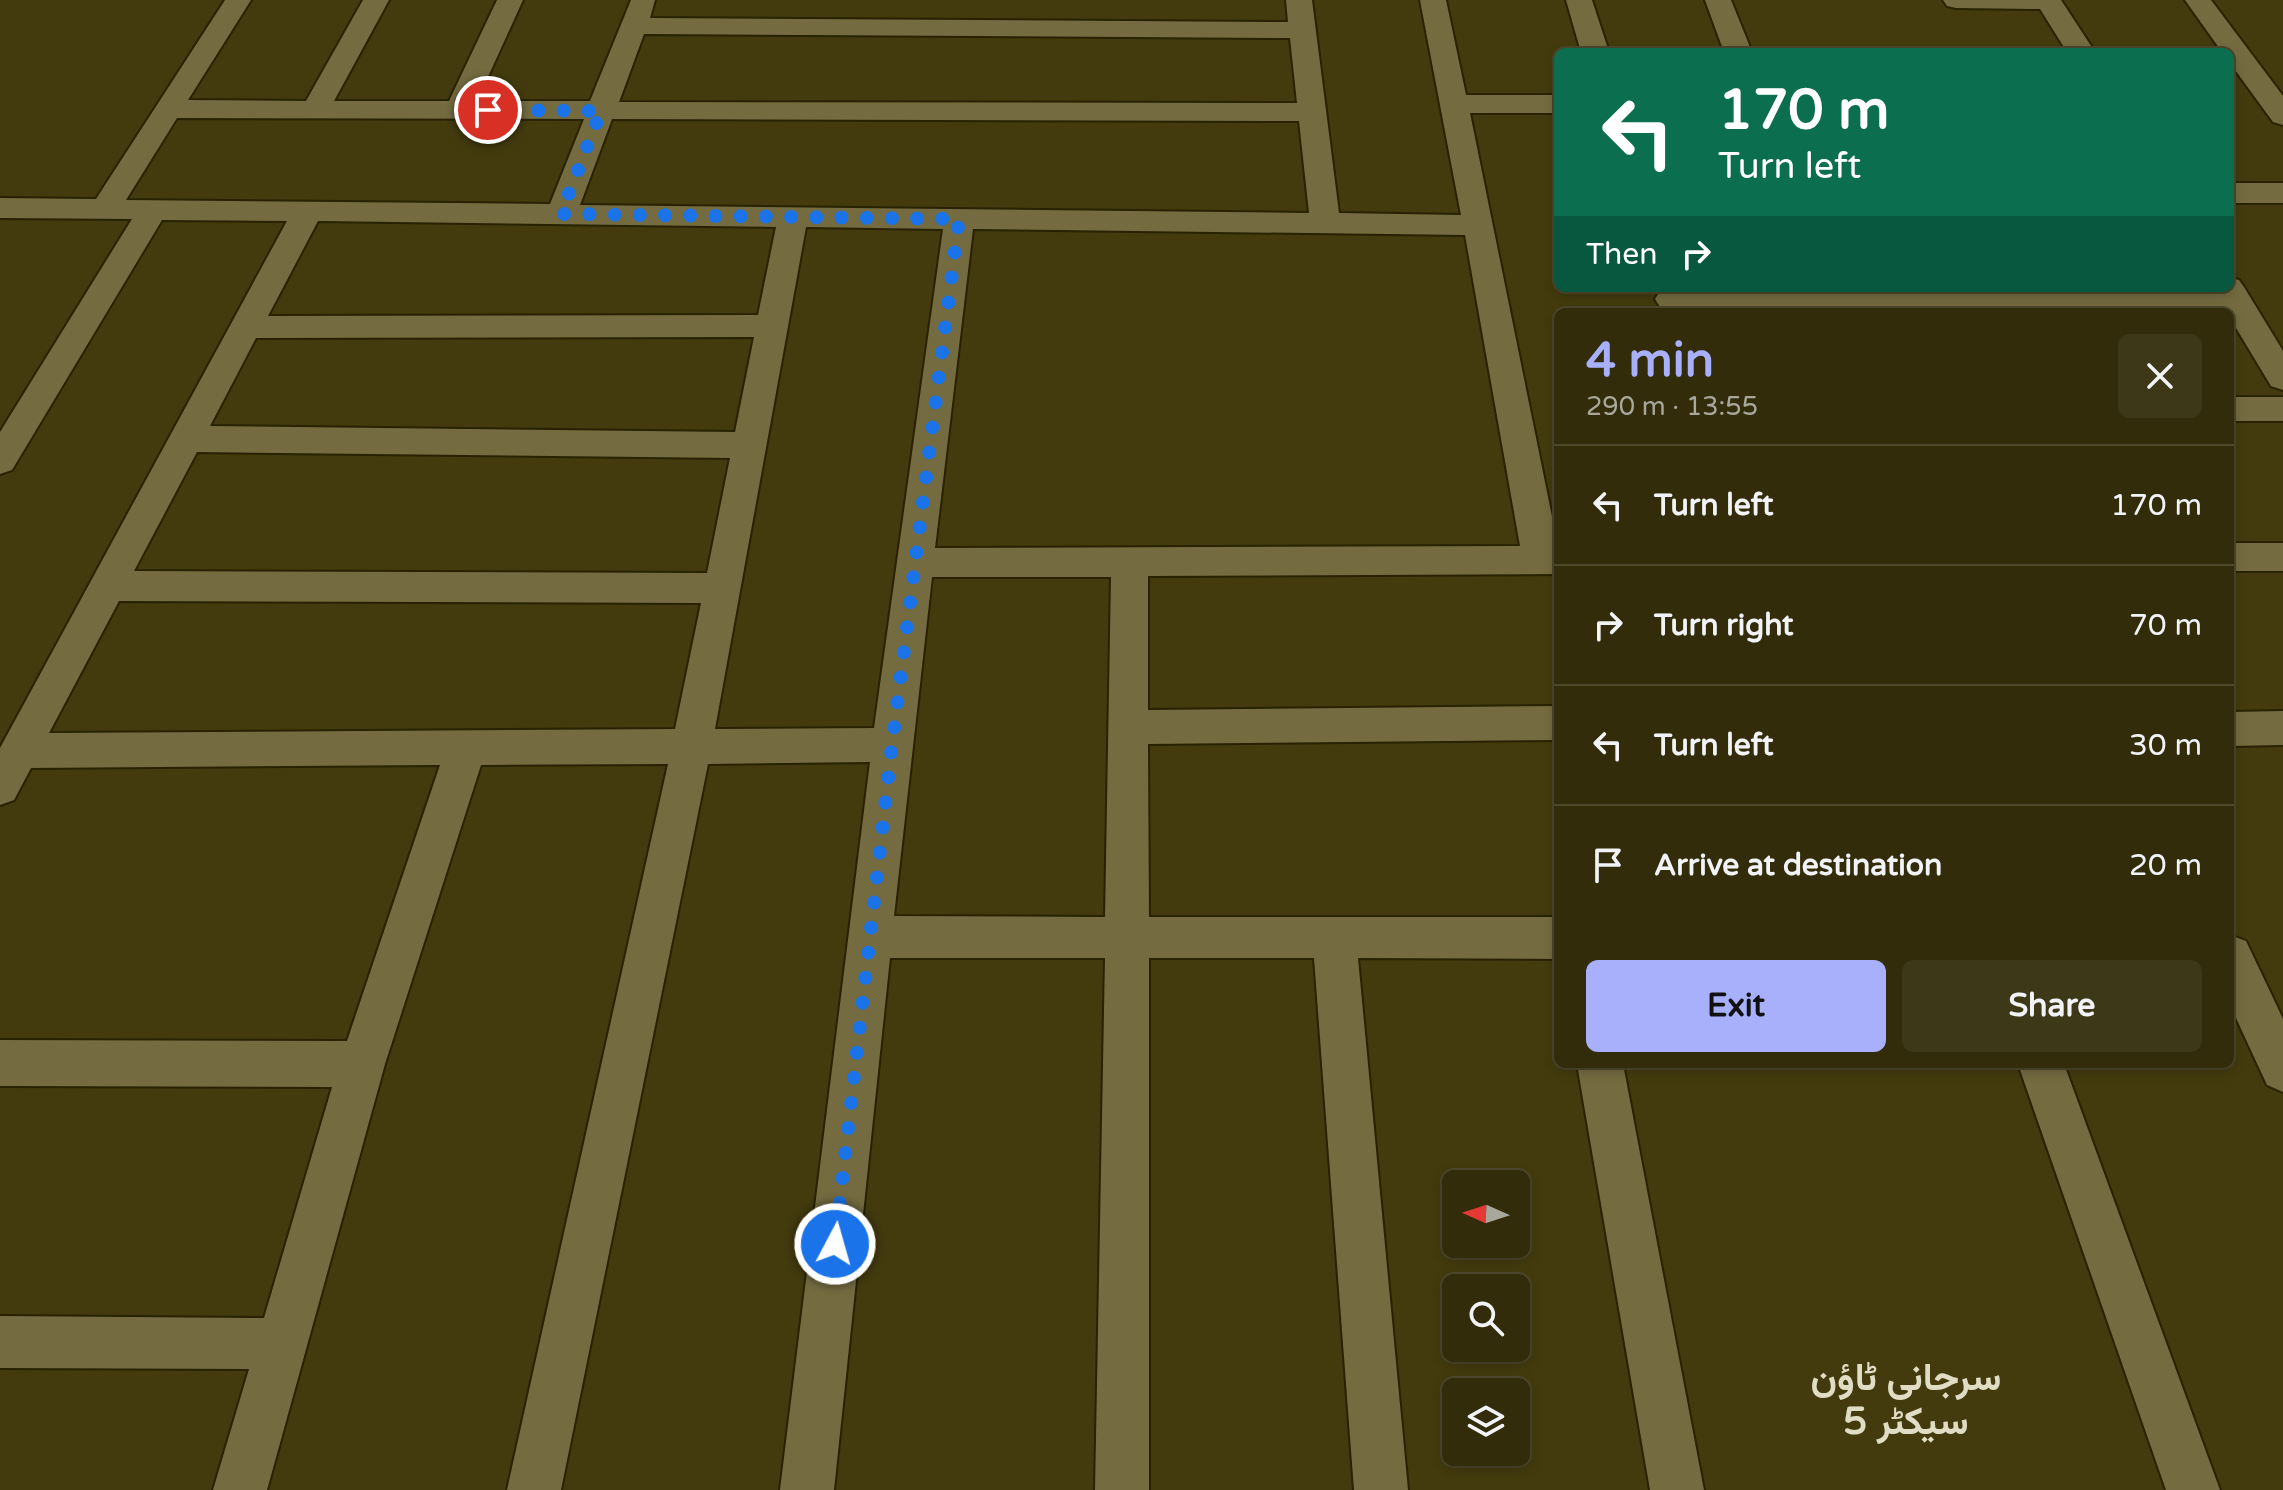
<!DOCTYPE html>
<html lang="en">
<head>
<meta charset="utf-8">
<style>
	:root { --surface:#322c0a; --page:#3d3818; --text:#f1f3f6; --muted:#a8a79c; --line:#4d482b; --accent:#a8b0fc }
	body { margin:0; font-family:"Varela Round",Vazirmatn,sans-serif; background:var(--page); color:var(--text); height:100vh; display:flex; flex-direction:column; font-size:30px; white-space:nowrap }
	* { box-sizing:border-box; margin:0 }
	p { font-size:26px; color:var(--muted) }
	.icon { flex:none; width:44px; height:44px; fill:none; stroke:currentColor; stroke-width:2; stroke-linecap:round; stroke-linejoin:round }
	.map { position:relative; flex:1; overflow:hidden }
	.details { position:absolute; left:1554px; top:308px; width:680px; height:760px; display:flex; flex-direction:column; background:var(--surface); border-radius:12px; box-shadow:0 4px 12px #0003,0 0 0 2px var(--line) }
	.details>* { flex:none }
	.hud { position:absolute; left:1554px; top:48px; width:680px; height:244px; border-radius:12px; box-shadow:0 4px 12px #0003,0 0 0 2px var(--line); background:#0b6e4f; color:#fff; overflow:hidden }
	.needle { width:52px; rotate:273deg }
	.buttons { position:absolute; left:1442px; top:1170px; display:grid; gap:16px }
	.buttons a { display:grid; place-items:center; width:88px; height:88px; border-radius:12px; background:var(--surface); box-shadow:0 4px 12px #0003,0 0 0 2px var(--line); font-size:40px }
	.pin { position:absolute; display:grid; place-items:center; width:68px; height:68px; color:#fff; margin:-34px; border:4px solid #fff; border-radius:50%; box-shadow:0 2px 8px #0007 }
	.me { position:absolute; width:88px; margin:-44px; rotate:6deg; stroke-linejoin:round; filter:drop-shadow(0 0 6px #0008) }
	.turn { display:flex; align-items:center; gap:28px; height:168px; padding:0 32px; font-size:36px }
	.turn .icon { width:104px; height:104px; stroke-width:2.5 }
	.turn b { display:block; font-size:56px; line-height:68px }
	.then { display:flex; align-items:center; height:76px; padding:0 32px; background:#0003; gap:16px; font-size:30px }
	.round { display:grid; place-items:center; flex:none; width:84px; height:84px; border-radius:12px; background:var(--page) }
	.head { display:flex; align-items:center; justify-content:space-between; height:136px; padding:0 32px }
	h1 { font-size:48px; font-weight:800; line-height:60px; color:var(--accent) }
	.primary-button { display:flex; gap:16px; margin-top:auto; padding:16px 32px }
	.primary-button a { flex:1; height:92px; border-radius:12px; background:var(--accent); color:#111; font-size:32px; font-weight:800; line-height:92px; text-align:center }
	.primary-button a+a { background:var(--page); color:var(--text) }
	ul { padding:0; list-style:none }
	li { display:flex; align-items:center; gap:24px; height:120px; padding:0 32px; border-top:2px solid var(--line) }
	li div { flex:1 }
	li b { display:block; font-size:30px }
	li em { font-style:normal }
	.map>svg:first-child { display:block }
	.lines { fill:none; stroke-linecap:round; stroke-linejoin:round }
	.street-casing { stroke:#282201; stroke-width:4 }
	.street { fill:#746b40; fill-rule:evenodd }
	.route { stroke:#1a73e8; stroke-width:14; stroke-dasharray:0 25.2 }
	.labels { text-anchor:middle; stroke-width:6; stroke-linejoin:round; paint-order:stroke }
	.near-district-label { font-size:38px; font-weight:bold; fill:#e1ddc5; stroke:#433b0e }
</style>
</head>
<body>
<div class="map">
<svg width="2283" height="1490" viewBox="0 0 2283 1490">
	<rect width="100%" height="100%" fill="#433b0e"/>
	<g class="lines">
		<defs>
			<path id="street" d="M225,0H251L188,100L306,101L363,0H389L334,101H449L497,0H523L477,101H590L631,0H655L650,18L1288,22L1286,0H1312L1339,213L1461,215L1420,0H1446L1466,95H1558V113H1470L1558,546V574L1148,576V710L1558,706V740L1148,744L1149,917H1558V959L1358,958L1408,1490H1354L1314,958H1149V1490H1095L1105,958H890L834,1490H780L870,762L708,764L561,1490H507L668,764L481,765L385,1064L267,1490H213L249,1369L0,1368V1316L264,1318L332,1087L0,1086V1040L347,1041L440,765L31,768L14,800L0,805V748L287,221L162,220L12,470L0,474V432L132,219L0,218V198L96,199ZM644,34L1290,38L1297,103L619,102ZM177,118L584,119L550,204L126,200ZM612,119L1299,121L1309,213L580,205ZM318,221L776,227L758,315L268,316ZM806,227L943,229L874,728L715,729ZM973,229L1465,235L1520,546L935,548ZM754,337L735,432L210,426L256,338ZM197,452L730,458L707,573L134,571ZM932,577H1111L1105,917L894,916ZM119,601L701,603L675,729L49,733Z
				M1566,0H1592L1609,52H1581Z
				M1705,0H1731L1752,52H1724Z
				M1943,0H2061L2095,52H2067L2040,9L1956,8L1947,6Z
				M2185,0H2211L2283,96V125L2273,122L2230,63V52H2222Z
				M2230,183H2283V203H2230Z
				M2230,278L2239,280L2244,287L2283,351V390L2271,386L2230,318V312L2223,306L1671,310L1660,307L1655,299L1660,291L1671,288H2230Z
				M2230,397H2283V421H2230Z
				M2230,543H2283V571H2230Z
				M2283,711V745L2230,746V712Z
				M2230,935L2246,941L2283,1019V1092L2267,1085L2230,1005Z
				M1577,1064H1623L1704,1490H1650Z
				M2018,1064H2064L2220,1490H2166Z"/>
		</defs>
		<use href="#street" class="street-casing"/>
		<use href="#street" class="street"/>
	</g>
	<g class="lines">
		<path class="route" d="M488,110L601,111L561,214L959,219L892,745L835,1244"/>
	</g>
	<g class="labels">
		<g class="near-district-label">
			<text x="1906" y="1390">سرجانی ٹاؤن<tspan x="1906" dy="44">سیکٹر 5</tspan></text>
		</g>
	</g>
</svg>
<div class="buttons">
<a><svg class="needle" viewBox="-14 -14 28 28"><path d="M0-13l5 13h-10z" fill="#e53935"/><path d="M0 13l5-13h-10z" fill="#a8a79c"/></svg></a>
<a><svg class="icon" aria-label="search" viewBox="0 0 24 24"><circle cx="10" cy="10" r="6"/><path d="M15 15l6 6"/></svg></a>
<a><svg class="icon" aria-label="layers" viewBox="0 0 24 24"><path d="M12 4l9 5-9 5-9-5zM3 14l9 5 9-5"/></svg></a>
</div>
<div class="pin" style="left:488px;top:110px;background:#d93025"><svg class="icon" aria-label="arrive" viewBox="0 0 24 24"><path d="M6 21V4h12l-3 4 3 4H6"/></svg></div>
<svg class="me" style="left:835px;top:1244px" viewBox="-20 -20 40 40"><circle r="17" fill="#1a73e8" stroke="#fff" stroke-width="3"/><path d="M0-11L8 9 0 5-8 9z" fill="#fff"/></svg>
<div class="hud">
<div class="turn"><svg class="icon" aria-label="left" viewBox="0 0 24 24"><path d="M17 20v-9H6M10 6l-5 5 5 5"/></svg><div><b>170 m</b>Turn left</div></div>
<div class="then">Then<svg class="icon" aria-label="right" viewBox="0 0 24 24"><path d="M7 20v-9h11M14 6l5 5-5 5"/></svg></div>
</div>
<section class="details">
<div class="head"><div><h1>4 min</h1><p>290 m · 13:55</p></div><a class="round"><svg class="icon" aria-label="close" viewBox="0 0 24 24"><path d="M6 6l12 12M18 6L6 18"/></svg></a></div>
<ul>
<li><svg class="icon" aria-label="left" viewBox="0 0 24 24"><path d="M17 20v-9H6M10 6l-5 5 5 5"/></svg><div><b>Turn left</b></div><em>170 m</em></li>
<li><svg class="icon" aria-label="right" viewBox="0 0 24 24"><path d="M7 20v-9h11M14 6l5 5-5 5"/></svg><div><b>Turn right</b></div><em>70 m</em></li>
<li><svg class="icon" aria-label="left" viewBox="0 0 24 24"><path d="M17 20v-9H6M10 6l-5 5 5 5"/></svg><div><b>Turn left</b></div><em>30 m</em></li>
<li><svg class="icon" aria-label="arrive" viewBox="0 0 24 24"><path d="M6 21V4h12l-3 4 3 4H6"/></svg><div><b>Arrive at destination</b></div><em>20 m</em></li>
</ul>
<div class="primary-button"><a>Exit</a><a>Share</a></div>
</section>
</div>
</body>
</html>
